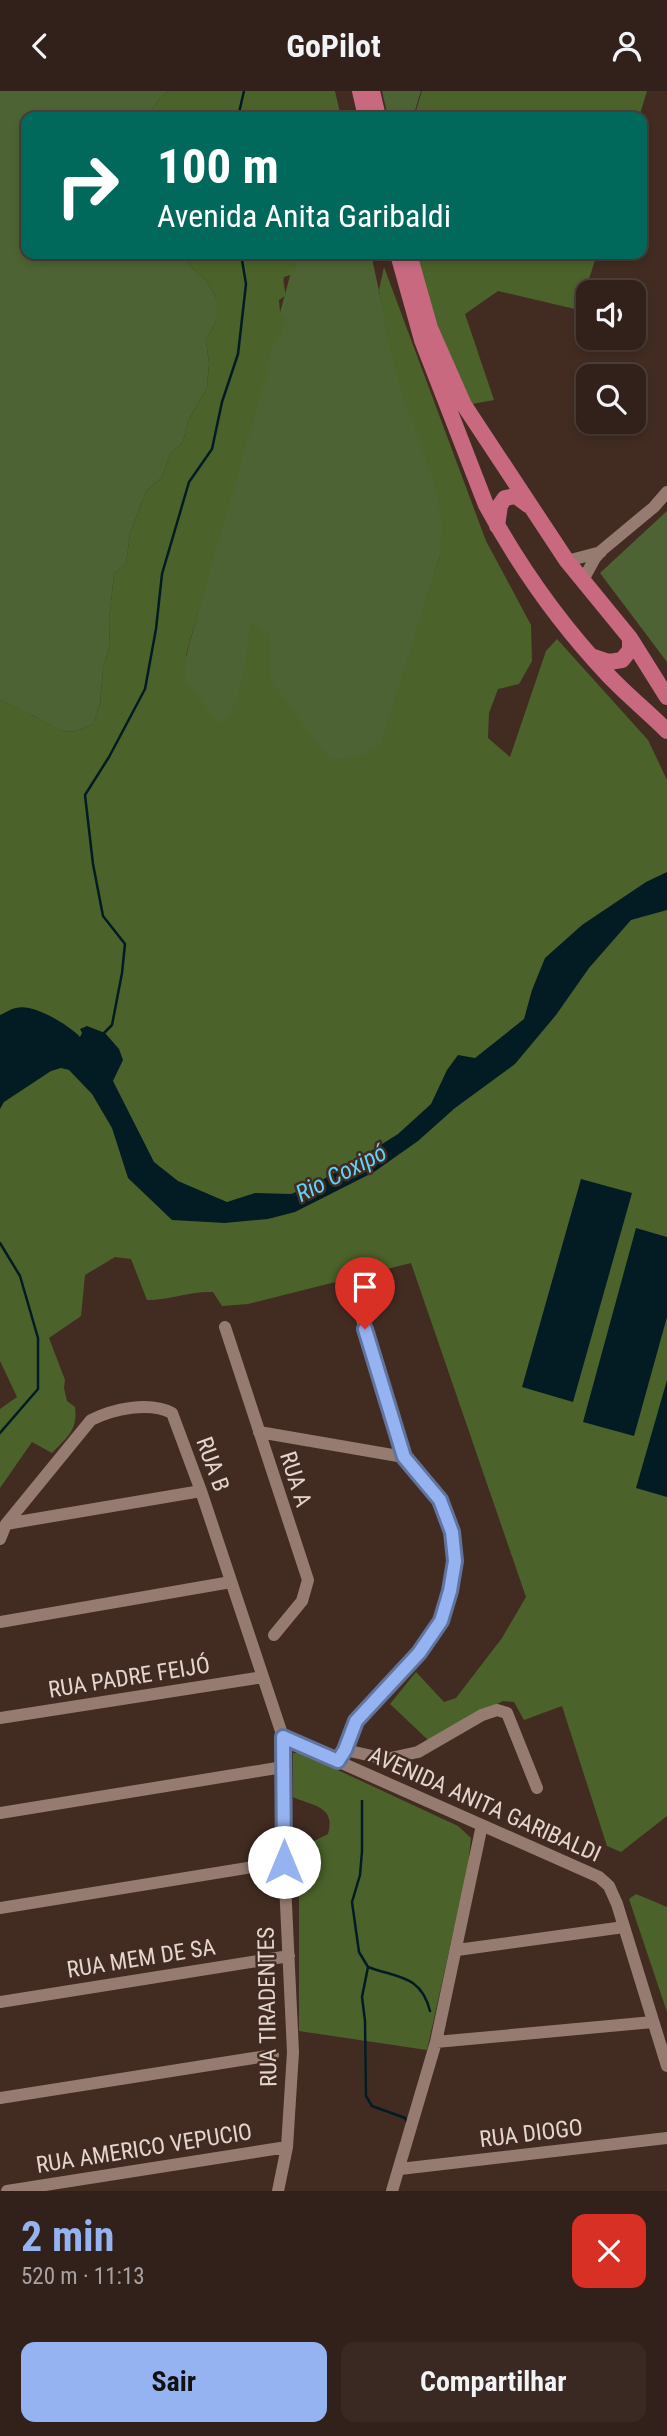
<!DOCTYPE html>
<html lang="pt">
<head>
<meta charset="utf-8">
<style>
	:root { --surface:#32211a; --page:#3a2923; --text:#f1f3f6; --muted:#a8a3a2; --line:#4d3e39; --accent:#95b2f1 }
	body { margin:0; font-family:"Roboto Condensed",sans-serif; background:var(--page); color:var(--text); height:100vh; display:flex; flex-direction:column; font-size:26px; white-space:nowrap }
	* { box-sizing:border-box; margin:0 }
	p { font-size:23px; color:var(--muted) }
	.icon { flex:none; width:38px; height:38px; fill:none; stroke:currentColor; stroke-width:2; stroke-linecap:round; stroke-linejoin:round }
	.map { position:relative; height:2100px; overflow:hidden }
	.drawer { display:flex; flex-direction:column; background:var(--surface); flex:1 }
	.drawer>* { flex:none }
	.top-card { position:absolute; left:21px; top:21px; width:626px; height:147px; border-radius:14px; box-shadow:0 4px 10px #0003,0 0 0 2px var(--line); background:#00695c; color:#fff; overflow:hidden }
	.controls { position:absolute; left:576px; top:189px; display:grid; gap:14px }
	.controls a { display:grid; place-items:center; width:70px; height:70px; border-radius:14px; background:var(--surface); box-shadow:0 4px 10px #0003,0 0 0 2px var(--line); font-size:35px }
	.pin { position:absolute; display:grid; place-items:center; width:60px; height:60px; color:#fff; margin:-72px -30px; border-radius:50% 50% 50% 0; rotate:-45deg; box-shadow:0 0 7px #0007 }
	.pin .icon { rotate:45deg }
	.me { position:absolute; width:77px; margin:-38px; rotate:0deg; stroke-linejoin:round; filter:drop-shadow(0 0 5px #0008) }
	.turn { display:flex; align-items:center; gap:24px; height:147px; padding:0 21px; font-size:32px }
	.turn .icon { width:91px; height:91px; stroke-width:2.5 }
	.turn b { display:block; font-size:49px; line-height:60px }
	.round { display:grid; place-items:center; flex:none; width:74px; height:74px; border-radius:14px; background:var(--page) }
	.headline { display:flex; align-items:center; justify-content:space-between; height:119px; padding:0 21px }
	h1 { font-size:42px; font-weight:700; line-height:52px; color:var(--accent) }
	.action { display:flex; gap:14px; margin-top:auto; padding:14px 21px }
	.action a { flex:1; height:80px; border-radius:14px; background:var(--accent); color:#111; font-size:28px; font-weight:700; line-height:80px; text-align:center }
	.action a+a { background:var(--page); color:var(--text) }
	header { display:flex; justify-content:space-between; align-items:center; height:91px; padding:0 21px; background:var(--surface); font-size:32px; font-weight:700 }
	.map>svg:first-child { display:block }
	.green { fill:#4e6333 }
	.forest { fill:#4b632a }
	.water { fill:#031c24 }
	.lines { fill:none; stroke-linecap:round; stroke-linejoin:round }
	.stream { stroke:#031c24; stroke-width:2.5 }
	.minor { stroke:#967c70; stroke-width:12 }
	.major { stroke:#c86980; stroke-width:16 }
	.route-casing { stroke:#61749d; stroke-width:18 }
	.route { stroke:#95b2f1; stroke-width:12 }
	.labels { text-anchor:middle; stroke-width:5; stroke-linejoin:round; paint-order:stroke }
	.street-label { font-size:23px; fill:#e4d5ce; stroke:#422c22 }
	.water-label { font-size:24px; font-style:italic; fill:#5fd5fb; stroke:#422c22 }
</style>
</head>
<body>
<header><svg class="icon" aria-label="back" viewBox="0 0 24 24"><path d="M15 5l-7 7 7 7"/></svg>GoPilot<svg class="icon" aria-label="person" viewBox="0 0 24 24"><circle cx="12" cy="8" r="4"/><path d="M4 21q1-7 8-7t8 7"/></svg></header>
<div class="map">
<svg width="667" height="2100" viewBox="0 0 667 2100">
	<rect width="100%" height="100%" fill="#422c22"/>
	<path class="green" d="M0,0H169L160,7L147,26H26V163H184L191,176L206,189L216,207V230L206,250L209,272L207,297L188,330L183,351L170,363L162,386L146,401L130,443L126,473L114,483L109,530L110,555L103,578L100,613L93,633C65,647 60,640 36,626C24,620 12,615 0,609Z
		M382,0H421L413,26H388Z
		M296,163H371L392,260L455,416L367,703L164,646Z
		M667,420V571L600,482Z"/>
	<path class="forest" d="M169,0H335L341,26H147L160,7Z
		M422,0H647L639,26H414Z
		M184,163H312L304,169L297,168L294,183L284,186C282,192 286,198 285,205L279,209L280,221L288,231L283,237V244L276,248L277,252L271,256L267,282L186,564L185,588L220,634C245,607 246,565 251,530L270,544V589C292,615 308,645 332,669L361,664L380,654L440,465L442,429L432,385L402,303L389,255L379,199L384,176L486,450L531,534L532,570L519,593L498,598L489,622L488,647L510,666L546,560L557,548L648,649L667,689V1725L621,1761L607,1755L562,1615L524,1629L514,1611L503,1610L428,1649L390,1613L416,1581L444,1611L456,1607L502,1547L526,1506L411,1172L248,1213L222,1215L213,1201C190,1200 171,1209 147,1209L131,1168L115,1166L85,1184L81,1225L49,1247L65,1289L64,1297L67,1310L75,1316C78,1339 67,1346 52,1362L32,1351L0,1397V1318L17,1306L0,1270V609C12,615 25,620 36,626C61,640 65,647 93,633L100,613L103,578L110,555L109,530L114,483L126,473L130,443L146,401L162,386L170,363L183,351L188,330L207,297L209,272L206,250L216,230V207L206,189L191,176Z
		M417,163H597L579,219L498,200L465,223L494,309L472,313L430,225Z
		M293,1662H301L458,1735L471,1747L468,1775L427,1959L299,1940V1750H314L328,1743C336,1715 313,1715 293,1706Z
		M636,1803L667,1816V1921L629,1808Z"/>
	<path class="water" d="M667,781V819L631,829L589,877L556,924L515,973L455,1017L418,1050L374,1081L295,1121L268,1128L225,1132L172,1129L128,1087L112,1037L92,1003L69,979L61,977L51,980L4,1011L0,1018V924C5,922 10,918 16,917C33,912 69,934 80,946L82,942L80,938L87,935L105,942L119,958L123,969L113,990L154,1071L178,1090L227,1111L255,1102L291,1103L312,1095L363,1065L398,1043L431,1013L447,979L458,964L475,967L524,928L532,899L545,867L582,834L646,791Z
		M581,1088L632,1102L573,1311L522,1296Z
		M636,1137L667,1146V1226L634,1345L583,1331Z
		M667,1289V1406L636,1397Z"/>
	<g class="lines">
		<path class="stream" d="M238,26L244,0
			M104,942L112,934L122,882L125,853L103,825L93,773L85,704L109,666L145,598L156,538L162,483L189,391L212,358L222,311L238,263L246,193L241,163
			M0,1152L20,1185L38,1247V1298L0,1342
			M362,1710V1760L360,1784L352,1811L359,1861L368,1876L362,1906L365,1930L366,2005L372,2015L405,2027L408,2033
			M368,1876C398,1887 421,1884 430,1920"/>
		<path class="minor" d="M567,470L601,461
			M582,491L595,467L601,460L654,416L667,401
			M357,1212L404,1366
			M225,1236L308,1489L302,1510L274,1544
			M259,1341L404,1366L440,1409L452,1441L455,1470L450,1500L441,1530L419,1562L356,1630L345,1659L338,1670
			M6,1433L201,1400
			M0,1448L6,1433L91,1329C113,1318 149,1310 172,1322L201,1400L283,1646L284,1771L293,1961L287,2056L278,2100
			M0,1531L231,1491
			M0,1627L263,1586
			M283,1646L599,1786L609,1795L617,1813L667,1975
			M345,1659L386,1668L418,1661L482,1624L497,1619L507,1622L537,1697
			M0,1722L283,1676
			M0,1817L284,1771
			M457,1859L624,1836
			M0,1911L289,1865
			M436,1951L653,1931
			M0,2007L273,1964
			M400,2078L667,2047
			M7,2100L287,2056
			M392,2100L436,1951L482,1734"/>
		<path class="major" d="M360,0L366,26
			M372,0L378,26
			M398,163L422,249L486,414C519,475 560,533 608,584C627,604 648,621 667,640
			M409,163L430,237L464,314L567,470L630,547L667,606
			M497,435L500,414L505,407L516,405L528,414
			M591,565L609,571L622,569L630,559V547"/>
	</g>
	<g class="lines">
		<defs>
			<path id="route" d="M284,1771L283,1646L338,1670L345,1659L356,1630L419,1562L441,1530L450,1500L455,1470L452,1441L440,1409L404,1366L365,1238"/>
		</defs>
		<use href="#route" class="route-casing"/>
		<use href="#route" class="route"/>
	</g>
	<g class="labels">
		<g class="street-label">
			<text transform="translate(213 1373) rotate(70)" y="8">RUA B</text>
			<text transform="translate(296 1388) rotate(72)" y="8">RUA A</text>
			<text transform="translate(129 1586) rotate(-9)" y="8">RUA PADRE FEIJÓ</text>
			<text transform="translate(485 1713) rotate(24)" y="8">AVENIDA ANITA GARIBALDI</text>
			<text transform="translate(141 1867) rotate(-9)" y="8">RUA MEM DE SA</text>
			<text transform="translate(267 1916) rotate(-91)" y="8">RUA TIRADENTES</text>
			<text transform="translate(531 2042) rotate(-7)" y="8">RUA DIOGO</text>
			<text transform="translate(144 2057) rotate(-9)" y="8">RUA AMERICO VEPUCIO</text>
		</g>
		<g class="water-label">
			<text transform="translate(341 1082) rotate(-27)" y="8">Rio Coxipó</text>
		</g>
	</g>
</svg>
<div class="controls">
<a><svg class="icon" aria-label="sound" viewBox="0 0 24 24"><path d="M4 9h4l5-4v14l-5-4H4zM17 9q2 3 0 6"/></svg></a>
<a><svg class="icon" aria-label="search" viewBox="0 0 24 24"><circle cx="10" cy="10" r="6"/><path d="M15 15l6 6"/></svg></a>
</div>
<div class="pin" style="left:365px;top:1238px;background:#d93025"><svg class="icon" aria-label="arrive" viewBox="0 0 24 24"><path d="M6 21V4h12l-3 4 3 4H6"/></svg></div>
<svg class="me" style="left:284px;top:1771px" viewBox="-20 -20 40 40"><circle r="19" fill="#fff"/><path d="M0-13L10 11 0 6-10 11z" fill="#95b2f1"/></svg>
<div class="top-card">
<div class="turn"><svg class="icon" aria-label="right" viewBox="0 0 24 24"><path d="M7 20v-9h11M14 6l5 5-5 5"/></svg><div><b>100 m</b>Avenida Anita Garibaldi</div></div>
</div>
</div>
<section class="drawer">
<div class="headline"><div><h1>2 min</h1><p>520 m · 11:13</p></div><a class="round" style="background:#d93025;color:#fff"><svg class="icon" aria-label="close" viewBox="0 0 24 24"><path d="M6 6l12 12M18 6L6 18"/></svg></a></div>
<div class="action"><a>Sair</a><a>Compartilhar</a></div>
</section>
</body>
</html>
